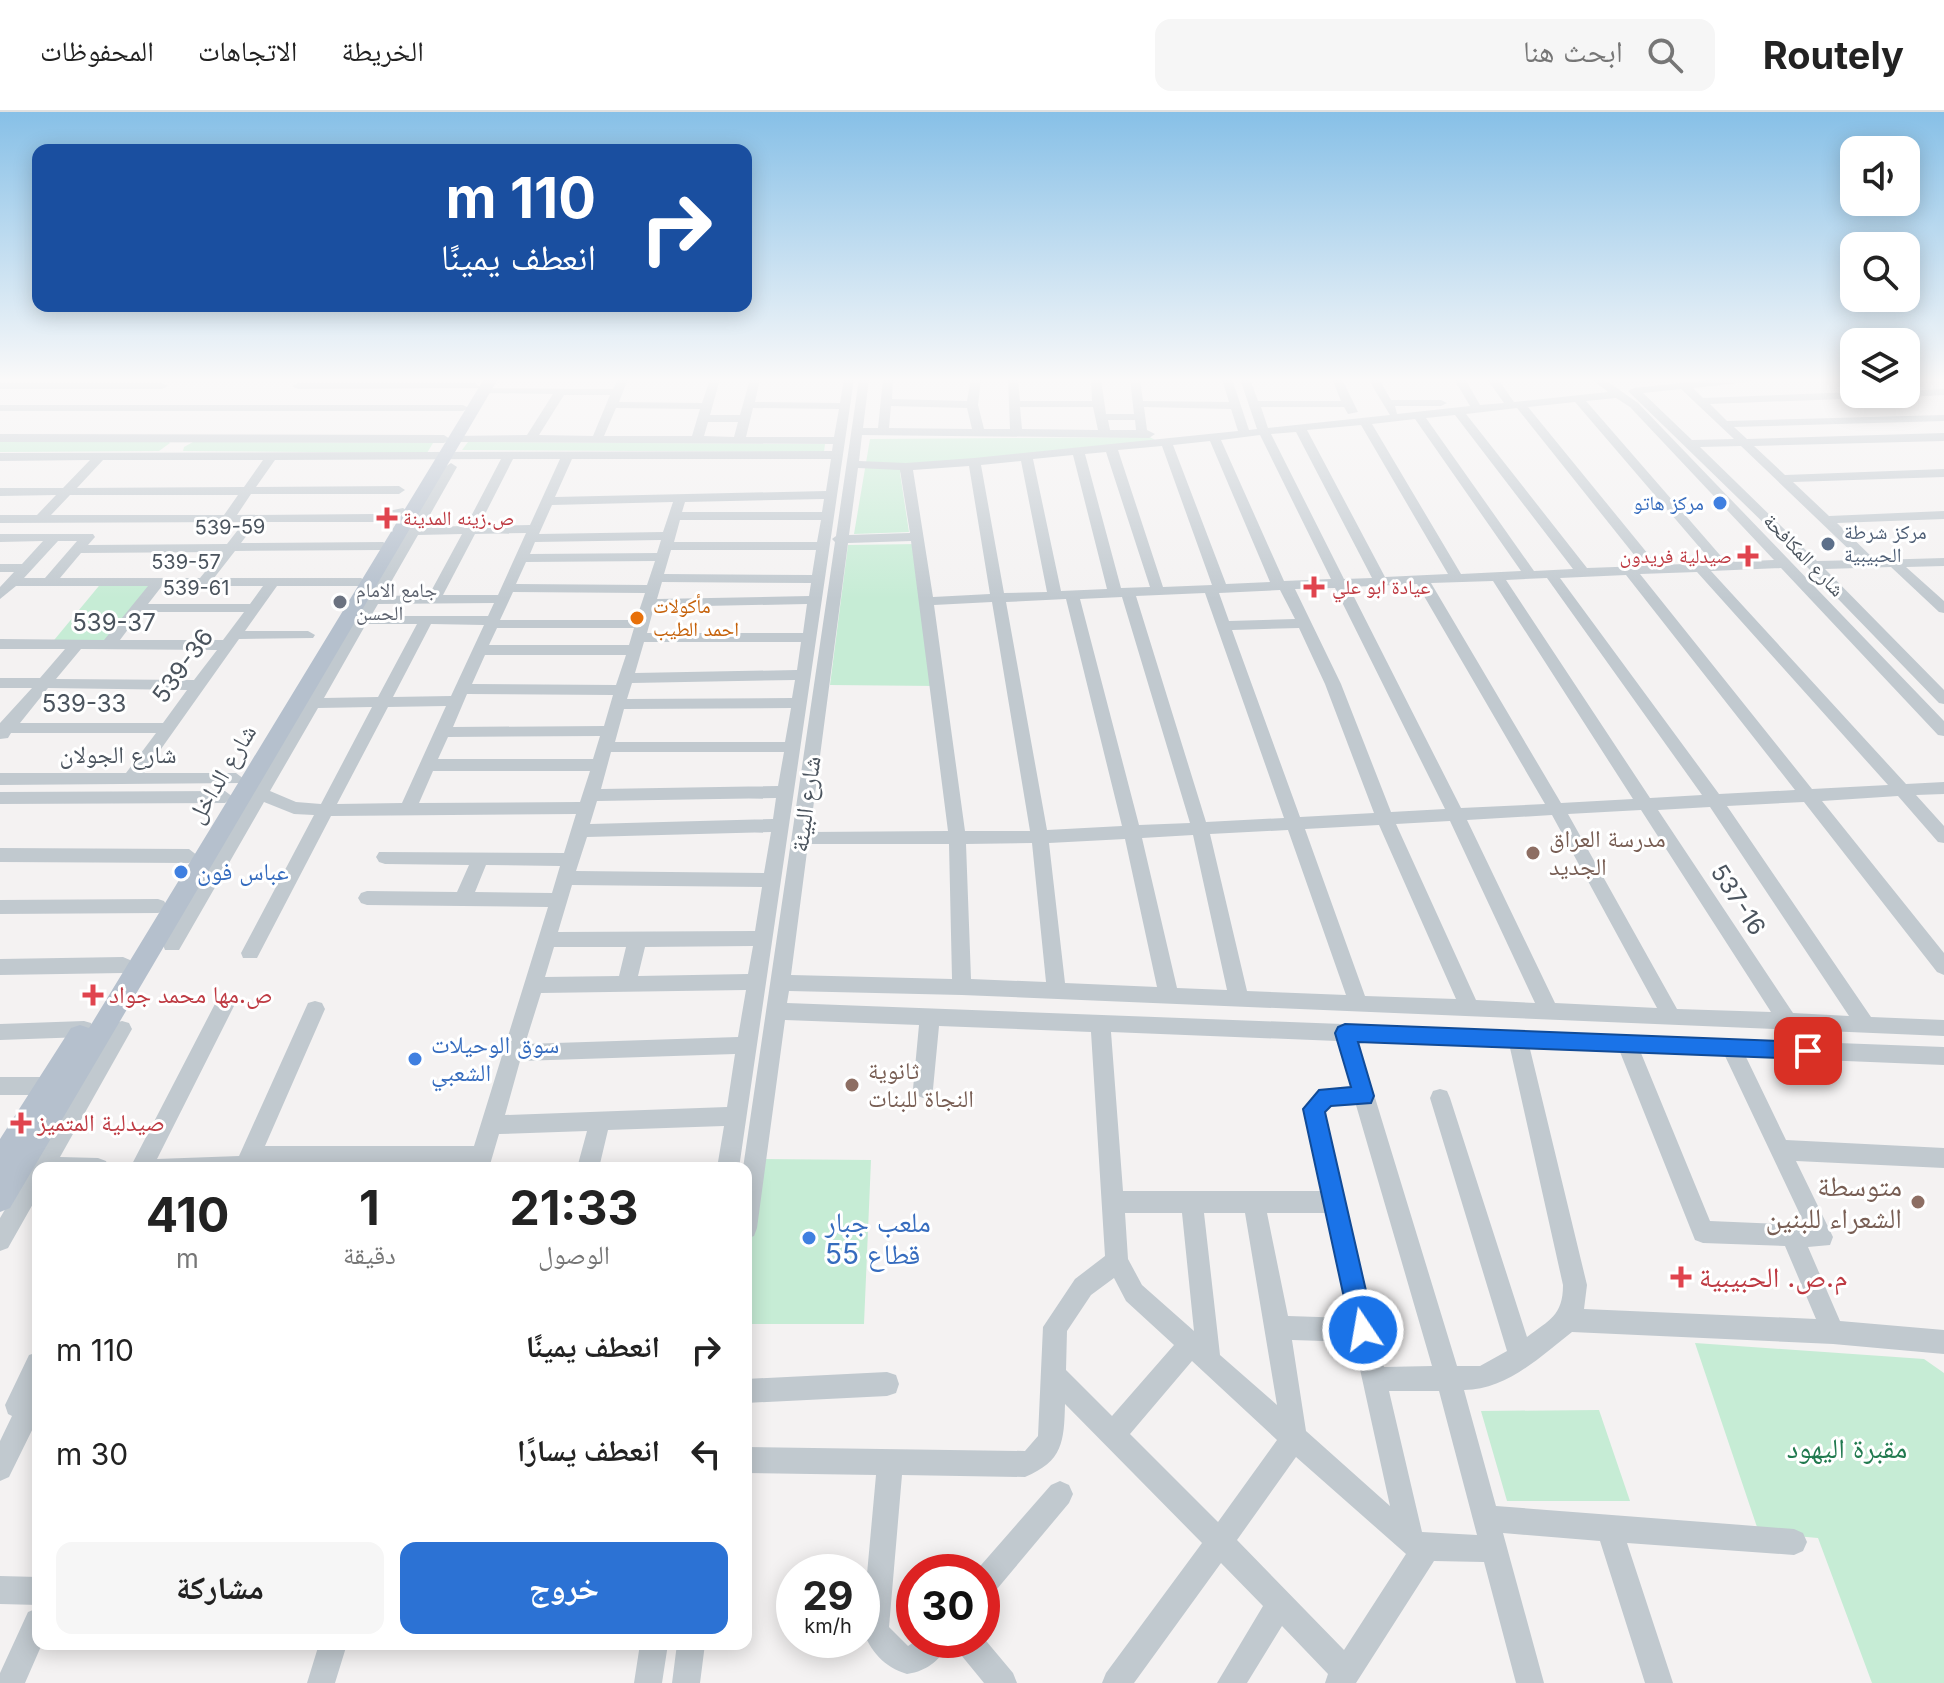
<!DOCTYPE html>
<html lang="ar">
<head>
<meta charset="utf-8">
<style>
	:root { --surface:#fff; --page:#f6f6f6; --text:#222; --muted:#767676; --line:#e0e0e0; --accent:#2c72d4 }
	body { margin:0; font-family:Inter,"Noto Naskh Arabic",sans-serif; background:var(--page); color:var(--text); direction:rtl; height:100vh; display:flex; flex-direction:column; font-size:30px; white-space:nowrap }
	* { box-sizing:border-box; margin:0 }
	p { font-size:26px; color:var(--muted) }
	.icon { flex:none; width:44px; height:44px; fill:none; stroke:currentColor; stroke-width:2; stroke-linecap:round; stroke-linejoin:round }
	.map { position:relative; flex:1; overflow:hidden; direction:ltr }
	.panel { position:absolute; left:32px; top:1050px; width:720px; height:488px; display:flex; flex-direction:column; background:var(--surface); border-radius:16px; box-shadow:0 4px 20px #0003; direction:rtl }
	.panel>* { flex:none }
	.guide { position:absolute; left:32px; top:32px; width:720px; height:168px; border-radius:16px; box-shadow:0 4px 20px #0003; direction:rtl; background:#1a4fa0; color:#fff; overflow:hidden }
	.tools { position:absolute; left:1840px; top:24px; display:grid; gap:16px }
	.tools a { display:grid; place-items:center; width:80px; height:80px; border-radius:16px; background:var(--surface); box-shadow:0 4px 20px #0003; font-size:40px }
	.speed { position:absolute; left:776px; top:1442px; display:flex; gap:16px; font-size:40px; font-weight:700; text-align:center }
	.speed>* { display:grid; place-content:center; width:104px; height:104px; border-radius:50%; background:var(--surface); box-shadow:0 4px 20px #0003; line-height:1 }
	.speed small { font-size:20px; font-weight:400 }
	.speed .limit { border:12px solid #d22; background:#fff; color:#111 }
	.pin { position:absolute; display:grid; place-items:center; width:68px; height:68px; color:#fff; margin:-34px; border-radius:16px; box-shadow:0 4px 12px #0006 }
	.me { position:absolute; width:88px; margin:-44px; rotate:348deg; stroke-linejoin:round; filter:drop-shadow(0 0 6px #0008) }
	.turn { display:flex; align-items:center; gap:28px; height:168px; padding:0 24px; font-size:36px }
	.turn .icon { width:104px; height:104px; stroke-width:2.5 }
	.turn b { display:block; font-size:56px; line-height:68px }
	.eta { display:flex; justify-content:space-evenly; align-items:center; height:136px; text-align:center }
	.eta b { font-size:48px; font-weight:700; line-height:56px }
	.action { display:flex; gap:16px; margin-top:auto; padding:16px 24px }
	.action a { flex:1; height:92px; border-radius:16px; background:var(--accent); color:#fff; font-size:32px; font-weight:700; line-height:92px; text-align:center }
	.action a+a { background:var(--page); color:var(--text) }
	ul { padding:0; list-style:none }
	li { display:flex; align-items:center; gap:24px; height:104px; padding:0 24px }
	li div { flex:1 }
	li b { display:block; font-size:30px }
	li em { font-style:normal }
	header { display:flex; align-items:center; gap:48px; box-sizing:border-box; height:112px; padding:0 40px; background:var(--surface); border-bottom:2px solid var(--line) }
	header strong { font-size:38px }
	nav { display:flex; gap:44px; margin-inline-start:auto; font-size:28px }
	.search { width:560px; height:72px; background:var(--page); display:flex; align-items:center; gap:20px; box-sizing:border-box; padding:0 28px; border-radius:16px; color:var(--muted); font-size:30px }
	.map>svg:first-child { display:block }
	.green { fill:#c6ecd5 }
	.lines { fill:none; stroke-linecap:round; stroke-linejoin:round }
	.minor { fill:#c1c9cf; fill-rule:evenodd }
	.major { fill:#b5c0cd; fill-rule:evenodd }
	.route { fill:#1a73e8; stroke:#114b97; stroke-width:2 }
	.shop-dot { fill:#3f7fe0; stroke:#fff; stroke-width:3 }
	.health-dot { fill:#e0444e; stroke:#fff; stroke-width:3 }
	.service-dot { fill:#5c6f8a; stroke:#fff; stroke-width:3 }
	.worship-dot { fill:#6b7280; stroke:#fff; stroke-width:3 }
	.food-dot { fill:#e8710a; stroke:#fff; stroke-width:3 }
	.education-dot { fill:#8d6e63; stroke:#fff; stroke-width:3 }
	.labels { text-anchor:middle; stroke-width:6; stroke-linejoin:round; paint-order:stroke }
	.far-shop-label { font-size:20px; fill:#366cbe; stroke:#fff; text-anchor:end }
	.far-health-label { font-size:20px; fill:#be3a42; stroke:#fff; text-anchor:start }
	.far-street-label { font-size:20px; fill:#4b545e; stroke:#fff }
	.far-service-label { font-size:20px; fill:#4e5e75; stroke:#fff; text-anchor:start }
	.far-worship-label { font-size:20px; fill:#5b616d; stroke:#fff; text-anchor:start }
	.far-food-label { font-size:20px; fill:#c56008; stroke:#fff; text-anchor:start }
	.street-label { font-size:24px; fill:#4b545e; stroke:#fff }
	.education-label { font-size:24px; fill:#785e54; stroke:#fff; text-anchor:start }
	.shop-label { font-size:24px; fill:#366cbe; stroke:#fff; text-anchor:start }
	.health-label { font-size:24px; fill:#be3a42; stroke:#fff; text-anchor:start }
	.near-education-label { font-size:28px; fill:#785e54; stroke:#fff; text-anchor:end }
	.near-shop-label { font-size:28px; fill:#366cbe; stroke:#fff; text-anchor:start }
	.near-health-label { font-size:28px; fill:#be3a42; stroke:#fff; text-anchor:start }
	.near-park-label { font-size:28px; fill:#217a4f; stroke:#fff }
</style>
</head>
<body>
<header>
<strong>Routely</strong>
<div class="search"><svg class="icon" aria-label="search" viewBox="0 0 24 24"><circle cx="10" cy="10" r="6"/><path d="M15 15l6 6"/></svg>ابحث هنا</div>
<nav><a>الخريطة</a><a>الاتجاهات</a><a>المحفوظات</a></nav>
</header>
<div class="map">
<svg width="1944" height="1571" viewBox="0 0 1944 1571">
	<rect width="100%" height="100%" fill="#f4f2f2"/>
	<path class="green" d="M1150,325L1155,328L902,358L900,361L909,420L854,422L870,327Z
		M0,330H169L170,331L159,339L0,340Z
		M193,330L433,331L427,341L183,339L184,335Z
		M468,330L825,332L824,340L462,338Z
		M919,432L938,574L830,573L848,433Z
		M103,469L158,470L108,533H50Z
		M755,1047L871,1048L864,1212H746V1116Z
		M1695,1231L1924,1247L1944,1261V1571H1872L1818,1426L1759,1421Z
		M1599,1298L1630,1389H1507L1481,1299Z"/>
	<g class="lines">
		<path class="minor" d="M618,267H628L619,290L702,291L710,267H720L710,303H740L750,267H760L755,290L840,291L844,267H854L739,1056H717L724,1014L608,1018L599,1056H577L587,1019L499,1022L489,1056H130L217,888L224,886L231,888L234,894L157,1047L239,1044L308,891L315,889L322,891L325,897L265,1034H474L548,795L367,793L361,791L358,786L361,781L367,779L457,780L469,753L385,752L379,750L376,745L379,740L564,741L576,702L331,704L257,846H243L241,841L314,703L294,702L264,690L179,838H165L163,833L165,828L445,355L451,351L457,355L423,415L466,414L501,347L275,348L256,375L399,374L405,378L399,382H251L237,403L374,402L403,396L409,400L374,410H257L241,431L383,430L390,434L383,438L235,439L214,466H361L368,470L361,474H277L245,519H308L315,523L313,526L239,527L144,661H236L244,667L242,671L0,673V661H126L156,621H11L8,626L0,627V611L32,576H0V566H40L65,537H0V527L104,528L148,474H16L0,487V475L14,460H0V452H22L43,429L0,430V422H93L95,425L88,433L227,432L244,410L0,411V403H37L56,383L0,384V376H63L90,348L0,349V341L832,339L833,332L456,330L450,326L452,324L527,323L553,282L484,281L480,276L298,277L292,274L298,271H476L480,276L613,277ZM564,283H610L593,324L539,323ZM616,296L700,297L692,324H604ZM753,296L839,297L834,325H746ZM708,310H738L734,325L704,324ZM513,347H560L530,413L479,414ZM572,347H831L826,379L555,385ZM103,348H263L244,375L77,376ZM70,383H238L224,403H51ZM824,387L822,400H682L685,390ZM673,390L663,420L539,422L552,393ZM680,408H821L817,430H674ZM526,421L498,483H443L475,422ZM462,422L429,483L383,484L418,423ZM661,428L657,441L530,442L535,430ZM58,429H77L45,466H24ZM671,438H816L812,463L664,462ZM221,440L200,466H60L81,441ZM655,449L647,473L516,472L526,450ZM662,470L811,471L809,484L657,487ZM162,474H263L250,492H148ZM513,480L645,481L636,508H500ZM494,491L488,504H371L378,492ZM807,492L803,521H647L654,495ZM141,500H244L223,528H120ZM366,512H417L378,585L324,586ZM431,512L484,513L451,584L393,585ZM497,516H634L629,533H489ZM644,530H801L797,558L635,561ZM81,537L217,538L194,568L56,567ZM485,543H626L616,573L472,572ZM795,568L792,586L627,587L632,571ZM48,576L187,578L163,611H20ZM467,582L613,583L604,614L453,615ZM446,594L402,691L337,692L388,595ZM372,595L321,692L296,690L270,679L318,596ZM791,596L785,630H615L624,597ZM600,624L593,647H438L448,625ZM611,640H784L778,674L601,677ZM433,659H590L580,690L419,691ZM776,686L773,707L590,712L597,689ZM771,720L764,761L576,759L587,725ZM486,753L560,754L552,781L475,780ZM572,773L762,775L755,819L558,820ZM753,834L748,862L638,864L645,835ZM554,835H626L619,864L545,865ZM746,878L738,925L525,932L541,881ZM735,942L727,995L505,1003L520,949Z
			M859,267H869L863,316H878L883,267H893L892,287L967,289L971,267H981L978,293L984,317H1010L1008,267H1018L1020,289H1092L1091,267H1101L1106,302H1134L1130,267H1140L1143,289L1229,290L1222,267H1232L1249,318L1257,317L1240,267H1250L1258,289H1341L1332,267H1342L1358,300L1348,302L1344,295H1261L1268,316L1390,303L1368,267H1379L1391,288H1441L1447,291L1441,294H1395L1397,302L1470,294L1454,267H1465L1480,293L1504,291L1487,267H1498L1514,290L1608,280L1592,267H1604L1638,291L1944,609V624L1938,623L1781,456L1711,459L1906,672L1944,670V682L1916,683L1944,714V731L1938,730L1898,684L1822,689L1944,841V863L1937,860L1804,690L1727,694L1871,905L1944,908V924L962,883L789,879L787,891L1944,935V953L1746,945L1786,1028L1944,1036V1056L1796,1049L1833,1125L1830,1133L1808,1135L1840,1209L1944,1218V1242L1833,1232L1572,1220C1540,1245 1506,1278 1464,1278L1496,1394L1794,1417L1803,1421L1807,1430L1803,1439L1794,1443L1627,1431L1673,1571H1645L1600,1429L1503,1421L1544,1571H1516L1484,1450L1434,1449L1356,1571H1325L1328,1562L1282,1514L1247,1571H1217L1263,1494L1221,1451L1134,1571H1102L1106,1561L1202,1431L1065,1292C1064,1330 1063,1349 1025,1365L902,1363L889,1515L908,1534L917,1528H950C942,1547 928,1559 907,1562C884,1555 871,1540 862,1517L876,1363L746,1361V1335L1025,1339L1038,1324L1043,1215L1075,1167L1105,1144L1091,920L939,914L933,977L930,983L923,986L916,983L913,977L919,913L785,908L757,1116L754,1124L746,1127V1056H743L835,430L832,427L836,424ZM1616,286L1630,295L1774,448L1726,450L1586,289ZM1575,290L1713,451L1657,453L1528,295ZM891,294L967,296L972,317L889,316ZM1020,295H1093L1098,318L1022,317ZM1144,295L1231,297L1238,319L974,346L906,351L859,349L862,323L1149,326L1155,322L1147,318ZM1517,296L1643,454L1587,456L1466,302ZM1455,303L1573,457L1534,459L1426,306ZM1415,307L1521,459L1461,462L1372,312ZM1108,308H1135L1136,318H1110ZM1361,313L1448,462L1385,465L1307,318ZM1296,320L1372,466L1344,467L1271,322ZM1260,323L1331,467L1284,469L1221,328ZM1210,329L1270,470L1226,472L1173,333ZM1162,334L1212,473L1163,475L1118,338ZM1106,340L1150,475L1121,476L1085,342ZM1073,343L1107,477L1061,479L1033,347ZM1021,349L1047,480L1004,481L981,353ZM969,354L990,482L933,485L913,358ZM858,356L900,358L910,421L849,423ZM911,429L948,719L810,720L848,431ZM1697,460L1888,673L1812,677L1640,462ZM1626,463L1795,678L1719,682L1560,466ZM1547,466L1702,683L1650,686L1506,468ZM1493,469L1633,687L1561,691L1431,471ZM1417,472L1545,692L1461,696L1349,475ZM1335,476L1445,697L1391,700L1341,572L1295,477ZM1280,478L1295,507L1229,509L1219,481ZM1205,481L1284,706L1206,710L1136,484ZM1122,485L1190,711L1139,713L1080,487ZM1066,487L1122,714L1047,718L1006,490ZM992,490L1030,719H965L934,493ZM1299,516L1325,572L1374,701L1300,705L1232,518ZM1710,695L1849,904L1793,901L1658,698ZM1641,698L1771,900L1677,897L1568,702ZM1552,703L1657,896L1555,891L1467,708ZM1450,709L1535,891L1476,888L1396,712ZM1379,713L1456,887L1365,884L1305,717ZM1288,718L1346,883L1247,879L1210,722ZM1193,723L1227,878L1177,876L1142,726ZM1125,727L1157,875L1065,871L1049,731ZM1032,731L1046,870L971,867L966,732ZM808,732H949L952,867L791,863ZM1111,920L1337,929L1351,975L1320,978L1304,997L1321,1079H1123ZM1358,930L1510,936L1563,1173C1563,1204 1549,1208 1527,1225L1450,986L1447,979L1440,977L1433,979L1430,986L1507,1239L1480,1254H1457ZM1530,937L1620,940L1695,1128L1703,1131L1785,1134L1816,1207L1584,1197L1587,1173ZM1641,941L1725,944L1805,1113L1710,1109ZM1356,993L1432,1254L1384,1255L1325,1000L1332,994ZM1125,1101H1182L1194,1219L1142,1173L1128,1147ZM1204,1101H1245L1277,1293L1220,1243ZM1267,1101H1326L1349,1206L1288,1204ZM1114,1166L1126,1189L1174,1233L1112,1304L1066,1258L1067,1219L1091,1183ZM1292,1228L1354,1230L1390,1394L1306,1319ZM1192,1249L1277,1328L1218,1410L1130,1322ZM1389,1279H1439L1477,1423L1422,1420ZM1296,1345L1406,1442L1344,1538L1237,1428Z
			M1717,267H1754L1749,270L1693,276L1703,286L1854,280L1906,282V279L1944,277V283L1906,285L1900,282L1895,285L1710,292L1727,309L1944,303V309L1734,315L1747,327L1944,321V329L1754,334L1785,363L1944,357V365L1793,370L1829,404L1944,399V407L1837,411L1875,448L1944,446V454L1906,455L1944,489V501L1939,500L1891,455L1825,457L1944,578V592L1939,591L1775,422L1628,279L1634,276ZM1681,277L1734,327L1692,328L1643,281ZM1741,334L1860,448L1817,449L1700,335Z
			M0,271H162L168,274L162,277H0Z
			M0,293H463L469,296L463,299H0Z
			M0,322L444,323L450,327L444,331L0,330Z
			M225,679L233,685L225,691L0,692V680Z
			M0,736L189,737L198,744L189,751L0,750Z
			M158,787L164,789L167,794L164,799L158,801L0,802V788Z
			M123,845L130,848L132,853L130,858L123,861L0,863V847Z
			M84,909L91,911L94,917L91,923L84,925L0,928V912Z
			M122,909L129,911L132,917L60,1045L98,1046L106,1049L109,1056H38V1083L8,1136L0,1139V1106L115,911Z
			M0,965H48L55,968L58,974L55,980L48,983H0Z
			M38,1240L36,1282L38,1283V1306L9,1365L0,1369V1329L12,1304L8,1302L5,1293L29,1243Z
			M887,1260L896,1263L899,1272L896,1281L887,1284L746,1291V1267Z
			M1060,1369L1069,1373L1073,1382L1069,1391L992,1483L982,1487V1460H975L1051,1373Z
			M0,1464L38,1465V1493L0,1492Z
			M38,1496V1532H42L25,1571H0V1561L28,1500Z
			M982,1524L1013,1561L1017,1571H984L957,1538L953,1528H982Z
			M319,1532H347L335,1571H307Z
			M640,1532H668L662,1571H634Z
			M677,1532H705L700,1571H672Z"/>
		<path class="major" d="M484,267H498L10,1096L0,1100V1027L71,916L80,913L89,916Z"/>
	</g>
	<linearGradient id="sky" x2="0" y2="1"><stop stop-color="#87c0e7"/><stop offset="0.55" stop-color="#faf9f9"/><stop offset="1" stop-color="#faf9f9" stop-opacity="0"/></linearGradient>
	<rect width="1944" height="487" fill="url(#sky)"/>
	<path class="route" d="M1345,912L1808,930L1816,932L1819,939L1816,945L1808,947L1358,930L1374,984L1371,991L1331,994L1325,1000L1375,1218L1372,1227L1363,1230L1355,1227L1351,1218L1303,997L1319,978L1351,975L1335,921L1338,915Z"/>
	<g class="shop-dot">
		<circle cx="1720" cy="391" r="8"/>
		<circle cx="181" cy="760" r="8"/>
		<circle cx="415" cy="947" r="8"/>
		<circle cx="809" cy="1126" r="8"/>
	</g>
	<g class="health-dot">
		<path d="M383 394h8v8h8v8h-8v8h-8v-8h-8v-8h8z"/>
		<path d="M1744 432h8v8h8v8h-8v8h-8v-8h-8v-8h8z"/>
		<path d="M1310 463h8v8h8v8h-8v8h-8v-8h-8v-8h8z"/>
		<path d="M89 871h8v8h8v8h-8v8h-8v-8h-8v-8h8z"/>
		<path d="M17 999h8v8h8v8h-8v8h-8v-8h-8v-8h8z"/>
		<path d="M1677 1153h8v8h8v8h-8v8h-8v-8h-8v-8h8z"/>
	</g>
	<circle class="service-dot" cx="1828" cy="432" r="8"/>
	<circle class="worship-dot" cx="340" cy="490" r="8"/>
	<circle class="food-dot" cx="637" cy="506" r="8"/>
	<g class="education-dot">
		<circle cx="1533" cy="741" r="8"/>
		<circle cx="852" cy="973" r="8"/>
		<circle cx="1918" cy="1090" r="8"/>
	</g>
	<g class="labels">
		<g class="far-shop-label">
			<text x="1704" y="398">مركز هاتو</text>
		</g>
		<g class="far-health-label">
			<text x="403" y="413">ص.زينه المدينة</text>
			<text x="1732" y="451" text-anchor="end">صيدلية فريدون</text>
			<text x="1332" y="482">عيادة ابو علي</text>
		</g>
		<g class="far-street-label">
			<text transform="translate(230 415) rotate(-1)" y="7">539-59</text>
			<text transform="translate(1804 443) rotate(46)" y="7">شارع المكافحة</text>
			<text x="186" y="457">539-57</text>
			<text x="196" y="483">539-61</text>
		</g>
		<g class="far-service-label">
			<text x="1844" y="427">مركز شرطة<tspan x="1844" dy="23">الحبيبية</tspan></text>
		</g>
		<g class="far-worship-label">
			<text x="356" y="485">جامع الامام<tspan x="356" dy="23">الحسن</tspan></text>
		</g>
		<g class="far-food-label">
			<text x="653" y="501">مأكولات<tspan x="653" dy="23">احمد الطيب</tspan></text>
		</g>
		<g class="street-label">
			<text x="114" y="519">539-37</text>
			<text transform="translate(183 554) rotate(-54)" y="8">539-36</text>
			<text x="84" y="600">539-33</text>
			<text x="118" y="651">شارع الجولان</text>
			<text transform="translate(222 662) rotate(-59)" y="8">شارع الداخل</text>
			<text transform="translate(806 692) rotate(-82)" y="8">شارع البيئة</text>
			<text transform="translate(1738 788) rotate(57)" y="8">537-16</text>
		</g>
		<g class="education-label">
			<text x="1549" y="735">مدرسة العراق<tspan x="1549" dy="28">الجديد</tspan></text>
			<text x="868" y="967">ثانوية<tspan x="868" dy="28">النجاة للبنات</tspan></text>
		</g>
		<g class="shop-label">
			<text x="197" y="768">عباس فون</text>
			<text x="431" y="941">سوق الوحيلات<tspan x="431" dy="28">الشعبي</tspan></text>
		</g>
		<g class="health-label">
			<text x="109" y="891">ص.مها محمد جواد</text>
			<text x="37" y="1019">صيدلية المتميز</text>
		</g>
		<g class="near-education-label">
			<text x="1902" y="1084">متوسطة<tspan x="1902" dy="32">الشعراء للبنين</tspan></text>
		</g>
		<g class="near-shop-label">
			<text x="825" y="1120">ملعب جبار<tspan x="825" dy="32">قطاع 55</tspan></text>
		</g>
		<g class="near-health-label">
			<text x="1699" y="1175">م.ص. الحبيبية</text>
		</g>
		<g class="near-park-label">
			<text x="1847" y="1346">مقبرة اليهود</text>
		</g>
	</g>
</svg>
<div class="tools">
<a><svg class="icon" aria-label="sound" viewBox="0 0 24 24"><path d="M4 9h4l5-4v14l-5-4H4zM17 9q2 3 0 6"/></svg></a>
<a><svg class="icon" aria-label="search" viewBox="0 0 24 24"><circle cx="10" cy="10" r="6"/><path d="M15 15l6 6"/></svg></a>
<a><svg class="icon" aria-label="layers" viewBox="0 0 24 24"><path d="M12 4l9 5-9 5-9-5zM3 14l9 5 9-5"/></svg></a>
</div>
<div class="speed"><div>29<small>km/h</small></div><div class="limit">30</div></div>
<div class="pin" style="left:1808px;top:939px;background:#d93025"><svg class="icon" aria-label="arrive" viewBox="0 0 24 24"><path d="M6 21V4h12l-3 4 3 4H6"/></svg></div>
<svg class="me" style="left:1363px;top:1218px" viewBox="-20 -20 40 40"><circle r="17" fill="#1a73e8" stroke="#fff" stroke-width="3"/><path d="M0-11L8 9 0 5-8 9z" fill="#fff"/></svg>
<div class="guide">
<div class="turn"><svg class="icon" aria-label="right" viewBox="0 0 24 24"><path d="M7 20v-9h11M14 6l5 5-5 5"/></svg><div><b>110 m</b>انعطف يمينًا</div></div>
</div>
<section class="panel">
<div class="eta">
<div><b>21:33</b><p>الوصول</p></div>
<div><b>1</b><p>دقيقة</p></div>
<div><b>410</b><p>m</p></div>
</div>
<ul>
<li><svg class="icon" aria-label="right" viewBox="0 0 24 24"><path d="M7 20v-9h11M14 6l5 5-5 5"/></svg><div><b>انعطف يمينًا</b></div><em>110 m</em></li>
<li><svg class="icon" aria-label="left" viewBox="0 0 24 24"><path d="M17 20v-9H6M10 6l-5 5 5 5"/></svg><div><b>انعطف يسارًا</b></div><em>30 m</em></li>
</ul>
<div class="action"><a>خروج</a><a>مشاركة</a></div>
</section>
</div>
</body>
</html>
